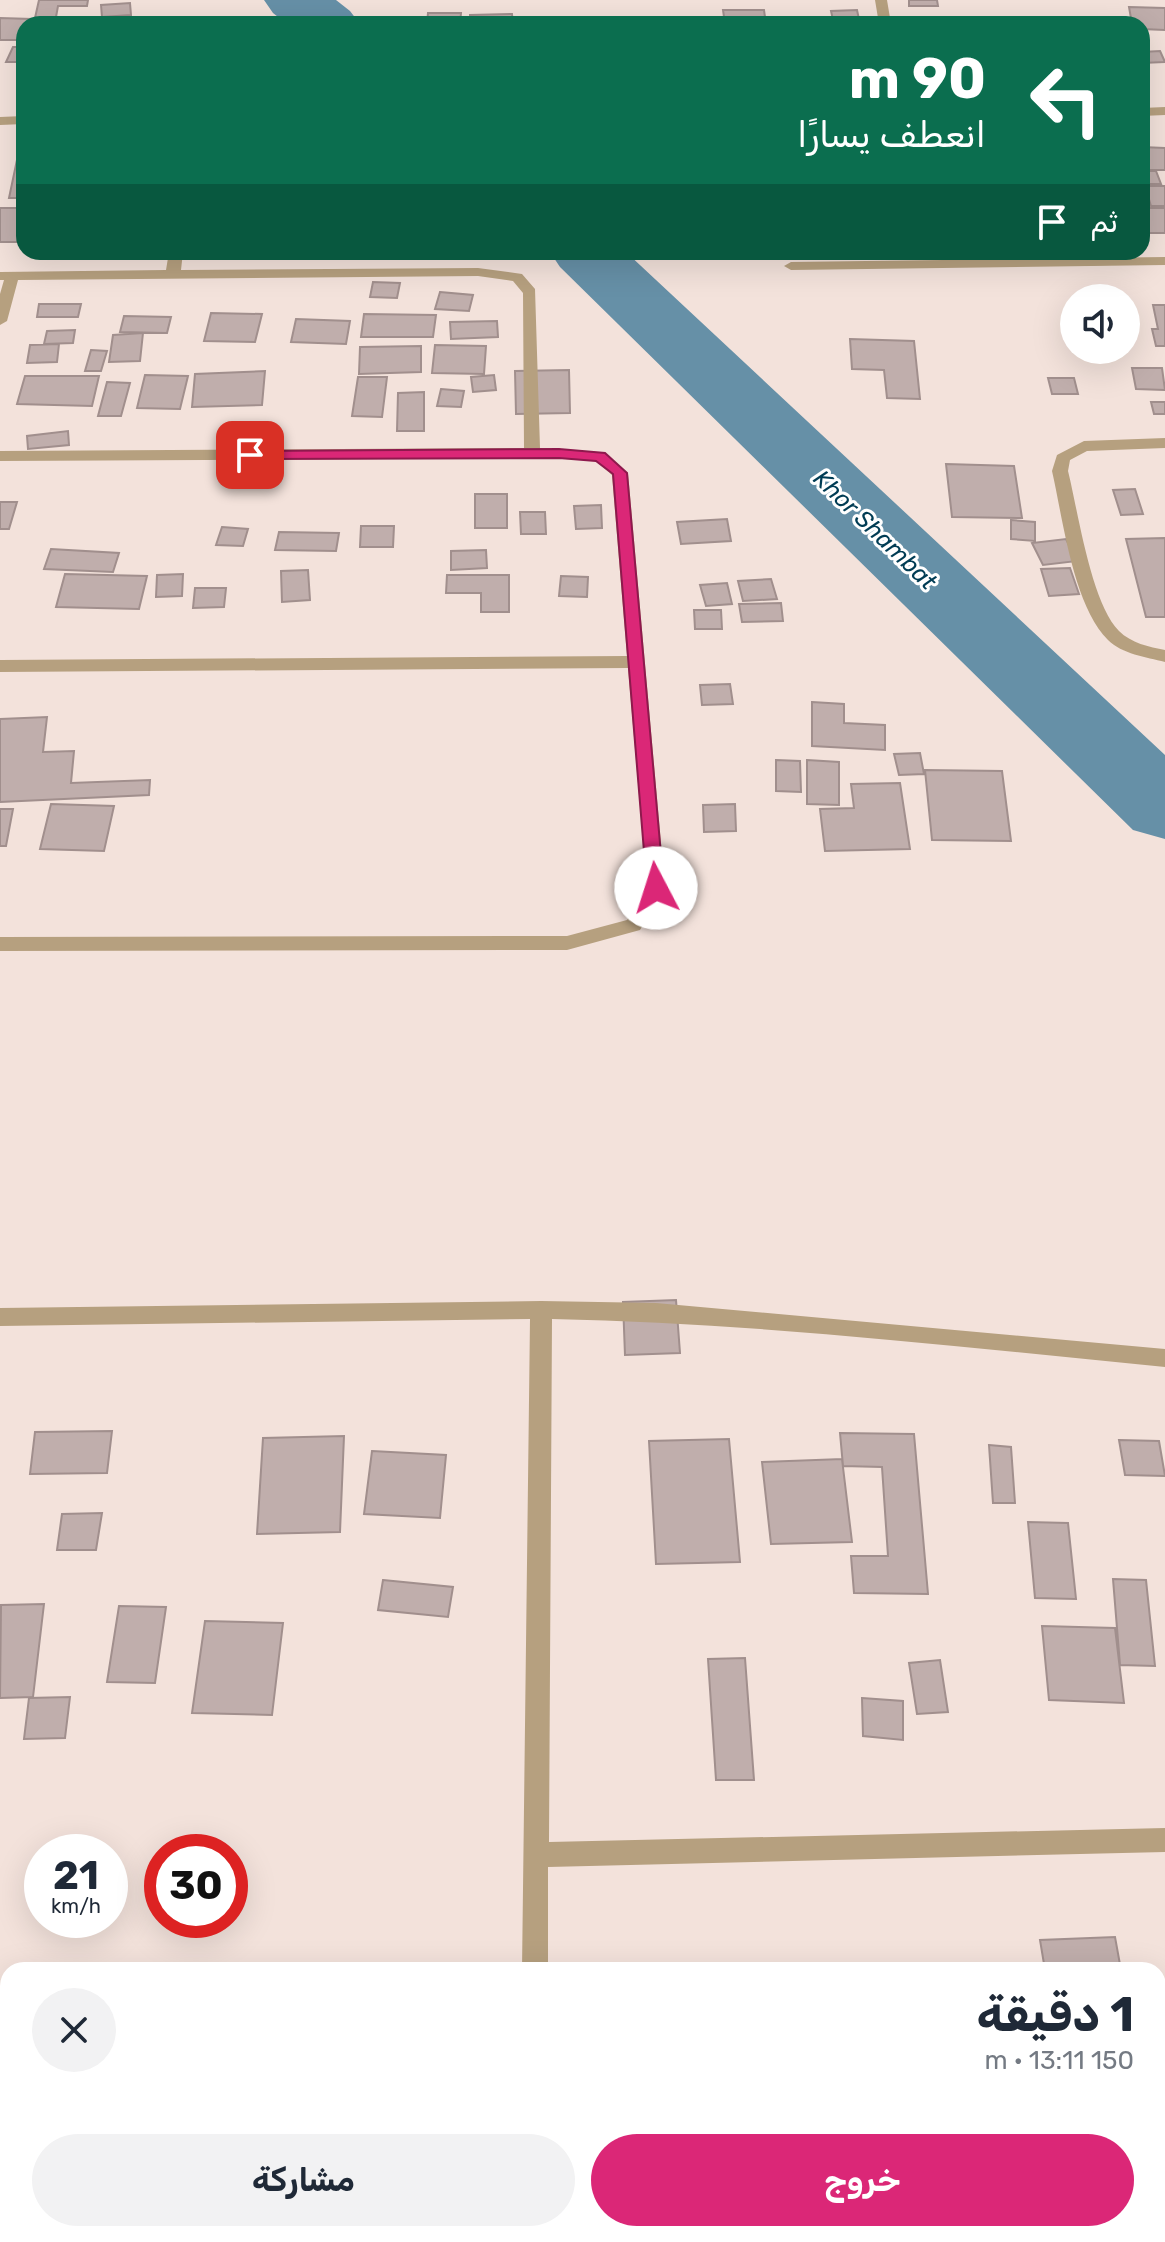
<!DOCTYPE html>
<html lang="ar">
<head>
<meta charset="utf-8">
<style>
	:root { --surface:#fff; --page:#f2f2f3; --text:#1f2937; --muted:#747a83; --accent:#db2777 }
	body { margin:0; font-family:Rubik,"Noto Sans Arabic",sans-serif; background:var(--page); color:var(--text); direction:rtl; height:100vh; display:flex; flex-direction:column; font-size:30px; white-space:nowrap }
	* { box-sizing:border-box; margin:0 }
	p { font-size:26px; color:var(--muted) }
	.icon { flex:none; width:44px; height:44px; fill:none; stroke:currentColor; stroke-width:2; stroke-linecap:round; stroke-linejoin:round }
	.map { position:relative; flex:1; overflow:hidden; direction:ltr }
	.side { position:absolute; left:0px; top:1962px; width:1166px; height:280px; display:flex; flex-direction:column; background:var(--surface); border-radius:24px 24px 0 0; box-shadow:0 8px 32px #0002; direction:rtl }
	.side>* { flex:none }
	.banner { position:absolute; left:16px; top:16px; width:1134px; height:244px; border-radius:24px; box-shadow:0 8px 32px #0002; direction:rtl; background:#0b6e4f; color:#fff; overflow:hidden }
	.fabs { position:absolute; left:1060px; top:284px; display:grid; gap:16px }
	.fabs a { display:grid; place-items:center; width:80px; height:80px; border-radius:50%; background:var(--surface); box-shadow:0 8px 32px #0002; font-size:40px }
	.speed { position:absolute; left:24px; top:1834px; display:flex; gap:16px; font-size:40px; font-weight:700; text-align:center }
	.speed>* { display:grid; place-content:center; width:104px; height:104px; border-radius:50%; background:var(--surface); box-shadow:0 8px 32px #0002; line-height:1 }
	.speed small { font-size:20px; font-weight:400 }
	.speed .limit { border:12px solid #d22; background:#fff; color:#111 }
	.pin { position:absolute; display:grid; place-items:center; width:68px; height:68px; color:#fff; margin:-34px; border-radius:16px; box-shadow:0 4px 12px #0006 }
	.me { position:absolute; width:88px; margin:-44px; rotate:355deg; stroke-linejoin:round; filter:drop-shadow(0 0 6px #0008) }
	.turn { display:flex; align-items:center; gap:28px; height:168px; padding:0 32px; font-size:36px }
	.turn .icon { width:104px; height:104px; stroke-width:2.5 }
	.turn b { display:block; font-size:56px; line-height:68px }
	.then { display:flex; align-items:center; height:76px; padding:0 32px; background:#0003; gap:16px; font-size:30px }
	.round { display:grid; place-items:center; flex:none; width:84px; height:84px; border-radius:42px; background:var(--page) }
	.overview { display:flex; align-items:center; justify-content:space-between; height:136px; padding:0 32px }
	h1 { font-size:48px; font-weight:700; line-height:60px }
	.primary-button { display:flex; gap:16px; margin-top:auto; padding:16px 32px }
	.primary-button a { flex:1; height:92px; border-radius:48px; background:var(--accent); color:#fff; font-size:32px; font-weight:700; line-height:92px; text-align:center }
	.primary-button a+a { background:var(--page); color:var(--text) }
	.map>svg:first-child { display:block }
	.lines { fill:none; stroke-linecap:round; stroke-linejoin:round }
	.river { fill:#6690a7; fill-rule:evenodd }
	.building { fill:#c0aeac; stroke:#a18f8d; stroke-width:2 }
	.street { fill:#b6a07f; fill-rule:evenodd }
	.route { fill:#db2777; stroke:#8e194d; stroke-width:2 }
	.labels { text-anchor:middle; stroke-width:6; stroke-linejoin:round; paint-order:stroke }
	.water-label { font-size:24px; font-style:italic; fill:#003c54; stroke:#fff }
</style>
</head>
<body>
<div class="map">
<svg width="1165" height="2242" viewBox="0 0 1165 2242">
	<rect width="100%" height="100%" fill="#f3e2db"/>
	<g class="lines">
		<path class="river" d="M264,0H336L350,11L360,24H287L273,13Z
			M550,252H626L1165,755V839L1133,830L560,267Z"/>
	</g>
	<path class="building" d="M39,0H88L87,6H58L56,17L35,18Z
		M909,0H937L938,6H909Z
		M130,3L131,15L102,17L101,5Z
		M1129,7L1165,8V30L1142,29V24H1132Z
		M723,10H764L766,24H725Z
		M857,10L860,24H834L831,11Z
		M428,13H461L460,24H427Z
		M512,14L513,24H470V15Z
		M715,17L716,24H651L650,18Z
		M0,18L31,19L29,24H24L23,40H0Z
		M163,18L162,24H112L113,19Z
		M1028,18L1030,24H988L986,19Z
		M13,47H24L23,62H6Z
		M1160,51L1165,62L1142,63V52Z
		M1142,147L1165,148V170H1142Z
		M18,155H24V198H9Z
		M1142,171H1156L1161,184H1142Z
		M1145,186H1165V206H1151Z
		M0,208H24V242H0Z
		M1142,208H1165V233H1142Z
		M373,282L400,283L397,298L370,297Z
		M440,292L473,295L469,311L435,309Z
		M39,304H81L78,317H37Z
		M1153,305H1165V346H1156L1152,329H1158Z
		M211,313L262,314L255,342L204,341Z
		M364,314L436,315L433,337H361Z
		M124,316L171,317L167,333L120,332Z
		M296,319L350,321L346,344L291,342Z
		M497,321L498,337L451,339L450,322Z
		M75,330L73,343L44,344L47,331Z
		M143,333L140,361L109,362L113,335Z
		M850,339L914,341L920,399L887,398L884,370L852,369Z
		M59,344L57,362L27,363L30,345Z
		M435,345L486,346L484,374L432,373Z
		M421,346V372L359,374L360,347Z
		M91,350L107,351L101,371H85Z
		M1132,368H1162L1165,390L1136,389Z
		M569,370L570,413L516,414L515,371Z
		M265,371L262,405L192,407L195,374Z
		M145,375L188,376L180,409L137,408Z
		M494,375L496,390L473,392L471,377Z
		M25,376H99L92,406L17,404Z
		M358,377H387L382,417L352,416Z
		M1048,378H1074L1078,394H1052Z
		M107,382L130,383L121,416H98Z
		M441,389L464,391L461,407L437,406Z
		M424,392V431H397L398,393Z
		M1151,402H1165V414H1154Z
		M68,431L69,445L28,449L27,436Z
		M946,464L1014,466L1022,518L952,517Z
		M1135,489L1143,514L1121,515L1113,490Z
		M475,494H507V528H475Z
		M0,502H17L9,529H0Z
		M601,505L602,528L576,529L574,506Z
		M520,512H545L546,534H521Z
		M727,519L731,541L681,544L677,522Z
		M1011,520L1035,522V541L1011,539Z
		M361,526H394L393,547H360Z
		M222,527L248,529L243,546L216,545Z
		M279,532L339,533L336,551L275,550Z
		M1165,538V617H1146L1126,539Z
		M1066,539L1077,561L1043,565L1032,543Z
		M51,549L119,553L113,572L44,569Z
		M486,550L487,568L451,570V551Z
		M1070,568L1079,594L1049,596L1041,569Z
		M308,570L310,600L282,602L281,571Z
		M65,574L147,576L139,609L56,607Z
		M183,574L182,596L156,597L157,575Z
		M447,575H509V612H481V593H446Z
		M561,576L588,577L587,597L559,596Z
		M771,579L777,599L743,601L738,581Z
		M727,583L732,604L706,606L700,585Z
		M195,588H226L224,607L193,608Z
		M781,603L783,621L742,622L739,604Z
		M694,610H721L722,629H695Z
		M730,684L733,704L702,705L700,685Z
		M812,702L844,704V723L885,725V750L812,746Z
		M47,717L43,752L74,751L71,783L150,780L149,795L0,802V719Z
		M920,753L924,774L899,775L894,754Z
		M776,760L800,761L801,792L776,791Z
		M807,760L839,762V805L807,804Z
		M925,770L1002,771L1011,841L932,840Z
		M900,783L910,849L825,851L820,809L854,808L851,784Z
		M51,804L114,806L104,851L40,849Z
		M735,804L736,831L704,832L703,805Z
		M0,809H13L6,846H0Z
		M676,1300L680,1353L625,1355L623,1302Z
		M112,1431L107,1473L30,1474L35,1432Z
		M840,1433L914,1434L928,1594L854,1593L851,1556H888L882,1467L843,1466Z
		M344,1436L340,1532L257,1534L263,1438Z
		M729,1439L740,1562L656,1564L649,1441Z
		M1119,1440L1159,1441L1165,1476L1125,1475Z
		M989,1445L1011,1447L1015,1503H993Z
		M372,1451L446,1455L440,1518L364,1514Z
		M842,1459L852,1542L771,1544L762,1462Z
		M102,1513L96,1550H57L62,1514Z
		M1028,1522L1068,1523L1076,1599L1035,1598Z
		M1113,1579L1146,1580L1155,1666L1120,1665Z
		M383,1580L453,1587L448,1617L378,1610Z
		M44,1604L33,1697L0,1698L1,1605Z
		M119,1606L166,1607L155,1683L107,1682Z
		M205,1621L283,1623L272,1715L192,1713Z
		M1042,1626L1115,1628L1124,1703L1049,1700Z
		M745,1658L754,1780H716L708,1659Z
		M940,1660L948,1712L917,1714L909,1663Z
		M70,1697L65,1738L24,1739L29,1698Z
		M862,1698L903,1701V1740L863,1736Z
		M1115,1937L1121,1970H1045L1040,1940Z
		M778,2234H829L830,2242H779Z
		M1080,2234H1130L1131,2242H1081Z"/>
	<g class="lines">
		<path class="street" d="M875,0H887L891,24H879Z
			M1165,107V115L1142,116V108Z
			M24,116V124L0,125V117Z
			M169,252H183L181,270L478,268L522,274L535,289L540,448L606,454L628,473L665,888L640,930L567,950L0,951V937L567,936L627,920L647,888L628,668L0,672V660L627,656L612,475L596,461L559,458L0,461V451L524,448L523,293L513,281L478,276L18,280L7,321L0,325V294L4,280H0V272L166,270Z
			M1165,257V265L791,270L784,266L791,262Z
			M1165,438V448L1087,451L1070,460L1068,471C1078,511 1091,603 1119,631C1131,643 1149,647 1165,650V662C1146,657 1122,654 1108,640C1073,605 1063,519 1052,471L1057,455L1084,441Z
			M541,1301L656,1303L1165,1349V1367C961,1347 757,1323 552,1319L549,1842L1165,1828V1852L548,1867V1970H522L530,1319L0,1326V1308Z
			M0,2055L8,2058V2085L0,2082Z
			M311,2234H351L355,2242H315Z
			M524,2234H552V2242H524Z"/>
	</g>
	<path class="route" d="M559,449L605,453L627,473L664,888L656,894L647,888L613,474L596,461L559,458L250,459L243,455L250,451Z"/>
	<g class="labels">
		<g class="water-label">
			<text transform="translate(875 530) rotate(44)" y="8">Khor Shambat</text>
		</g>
	</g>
</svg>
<div class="fabs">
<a><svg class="icon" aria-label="sound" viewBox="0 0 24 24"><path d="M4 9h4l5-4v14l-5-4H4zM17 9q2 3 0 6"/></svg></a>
</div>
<div class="speed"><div>21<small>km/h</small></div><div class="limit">30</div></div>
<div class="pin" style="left:250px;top:455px;background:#d93025"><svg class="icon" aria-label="arrive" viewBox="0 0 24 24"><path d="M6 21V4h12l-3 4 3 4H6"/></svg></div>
<svg class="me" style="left:656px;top:888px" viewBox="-20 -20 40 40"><circle r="19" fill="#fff"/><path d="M0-13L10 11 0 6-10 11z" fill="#db2777"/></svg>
<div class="banner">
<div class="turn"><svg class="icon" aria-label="left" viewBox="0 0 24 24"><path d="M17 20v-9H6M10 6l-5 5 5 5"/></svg><div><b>90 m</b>انعطف يسارًا</div></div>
<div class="then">ثم<svg class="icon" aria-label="arrive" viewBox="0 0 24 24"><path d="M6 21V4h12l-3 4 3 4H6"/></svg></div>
</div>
<section class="side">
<div class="overview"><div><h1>1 دقيقة</h1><p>150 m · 13:11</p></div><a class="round"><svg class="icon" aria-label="close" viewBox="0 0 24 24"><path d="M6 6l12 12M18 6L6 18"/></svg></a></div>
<div class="primary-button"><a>خروج</a><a>مشاركة</a></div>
</section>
</div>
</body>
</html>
